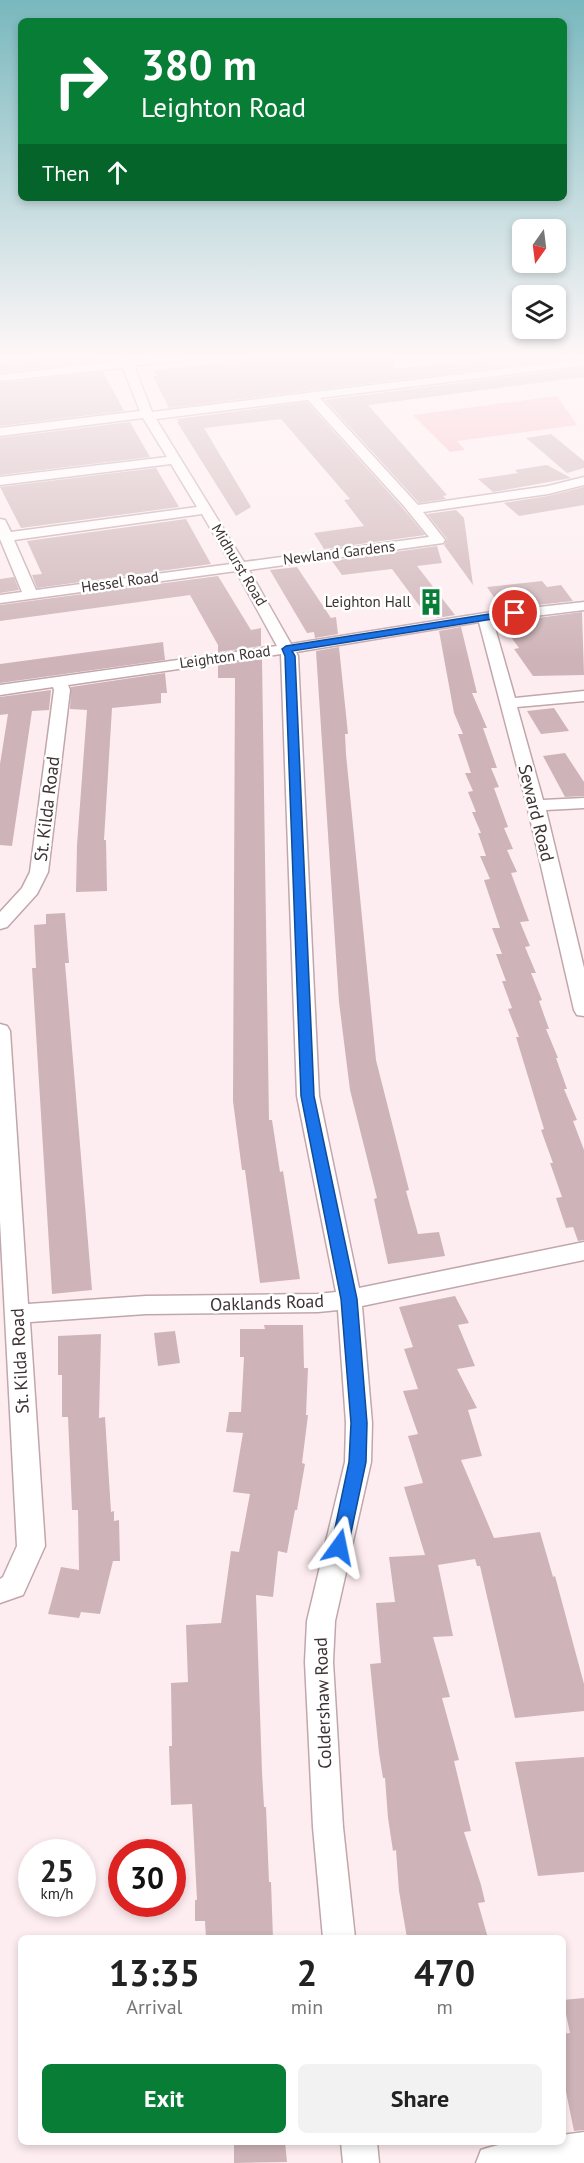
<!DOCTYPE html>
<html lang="en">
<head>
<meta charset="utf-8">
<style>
	:root { --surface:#fff; --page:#f2f2f2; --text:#222; --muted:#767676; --accent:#077d35 }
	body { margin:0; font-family:"PT Sans",sans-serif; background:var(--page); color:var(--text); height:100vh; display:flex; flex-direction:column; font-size:22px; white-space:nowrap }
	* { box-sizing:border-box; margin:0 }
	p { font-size:20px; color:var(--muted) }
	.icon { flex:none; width:33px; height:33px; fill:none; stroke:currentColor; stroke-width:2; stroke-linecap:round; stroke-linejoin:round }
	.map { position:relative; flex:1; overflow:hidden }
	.side { position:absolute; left:18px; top:1935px; width:548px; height:210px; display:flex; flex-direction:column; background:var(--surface); border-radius:9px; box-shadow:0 3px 9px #0003 }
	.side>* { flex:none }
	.top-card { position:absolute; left:18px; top:18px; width:549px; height:183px; border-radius:9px; box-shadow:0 3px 9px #0003; background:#077d35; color:#fff; overflow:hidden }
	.needle { width:39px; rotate:194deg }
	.buttons { position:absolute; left:512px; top:219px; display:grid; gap:12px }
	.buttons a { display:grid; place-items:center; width:54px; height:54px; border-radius:9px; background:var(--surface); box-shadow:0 3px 9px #0003; font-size:30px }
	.speed { position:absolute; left:18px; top:1839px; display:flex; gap:12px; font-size:30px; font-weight:700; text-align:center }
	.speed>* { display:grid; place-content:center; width:78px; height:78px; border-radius:50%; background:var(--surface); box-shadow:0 3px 9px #0003; line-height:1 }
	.speed small { font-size:15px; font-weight:400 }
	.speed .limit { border:9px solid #d22; background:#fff; color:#111 }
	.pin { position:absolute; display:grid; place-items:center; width:51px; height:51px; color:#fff; margin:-26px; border:3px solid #fff; border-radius:50%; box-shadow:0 2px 6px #0007 }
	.me { position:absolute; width:66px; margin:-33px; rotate:12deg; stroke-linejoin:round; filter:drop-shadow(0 0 4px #0008) }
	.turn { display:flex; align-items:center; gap:21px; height:126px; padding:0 24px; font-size:27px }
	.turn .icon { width:78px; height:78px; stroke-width:2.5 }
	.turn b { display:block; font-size:42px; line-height:51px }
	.then { display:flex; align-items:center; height:57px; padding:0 24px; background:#0003; gap:12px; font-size:22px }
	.eta { display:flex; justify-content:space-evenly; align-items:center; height:102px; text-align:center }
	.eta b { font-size:36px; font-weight:700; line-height:42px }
	.primary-button { display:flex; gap:12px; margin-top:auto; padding:12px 24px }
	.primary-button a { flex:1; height:69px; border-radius:9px; background:var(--accent); color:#fff; font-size:24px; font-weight:700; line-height:69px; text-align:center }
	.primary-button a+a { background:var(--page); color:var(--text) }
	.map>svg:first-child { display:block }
	.green { fill:#f6bcc7 }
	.building { fill:#ceb4b8 }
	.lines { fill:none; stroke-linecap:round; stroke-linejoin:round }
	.street-casing { stroke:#c1a7ac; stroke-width:3 }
	.street { fill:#fff; fill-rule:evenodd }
	.route { fill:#1a73e8; stroke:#114b97; stroke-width:1.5 }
	.labels { text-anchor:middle; stroke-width:5; stroke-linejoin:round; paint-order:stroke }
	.far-street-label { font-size:15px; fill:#3d3234; stroke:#fff }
	.far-poi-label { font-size:15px; fill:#3d3234; stroke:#fff; text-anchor:end }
	.street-label { font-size:18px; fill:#3d3234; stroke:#fff }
</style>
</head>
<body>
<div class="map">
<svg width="584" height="2163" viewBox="0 0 584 2163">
	<rect width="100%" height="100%" fill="#feedf0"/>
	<path class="green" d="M557,396L577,425L457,441L465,450L450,452L413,415Z"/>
	<path class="building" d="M50,357H94L97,361L0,373V363Z
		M260,357H393L394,369L496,357H583L169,408L153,376H158L153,371Z
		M584,367V377L368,405L447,495L443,496L446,499L419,503L325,400Z
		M103,372L124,411L0,426V383Z
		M307,402L401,506L425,535L324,549L314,533L364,526L344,500L350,499L281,419L204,428L251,507L236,516L177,422H179L177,419Z
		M130,422L150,457L0,475V438Z
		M551,434L584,461V468L567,473L526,438Z
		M547,465L571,478L493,492L478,479L518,473L515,470Z
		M156,468L179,507L21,528L0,487Z
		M584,487V505L519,516L504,503L548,496Z
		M456,510L464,518L473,585L444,545L447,539L427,514Z
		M186,519L211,564L37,588L32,575L42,574L27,541Z
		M437,546L442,563L417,566L455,615L437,618L436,615L427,616L392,569L342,575L332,561Z
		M297,567L331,618L336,617L338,634L315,638L314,632L307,633L271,572L270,570Z
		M218,576L251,630L261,628V646L218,652V645L190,595L0,621V605Z
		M14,577L19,590L0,593V579Z
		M542,581L547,587L561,585L573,601L502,609L487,587Z
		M582,612L584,675L533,676L514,649L519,648L501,623Z
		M461,627L477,693H472L487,728H483L497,768H491L499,787L494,788L508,827L504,828L513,849L507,850L517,872L511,873L529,921L520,922L530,946L525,947L536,973H531L542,1000L539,1001L549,1029H546L558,1058H556L567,1089H564L577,1120L573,1121L584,1150V1240L578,1241L573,1227L566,1228L556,1198L562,1197L550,1163H553L541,1130L544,1129L516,1037H519L508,1009L512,1008L502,981H506L496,954H502L492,928H500L484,880L490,879L480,856H486L478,833H481L472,812H476L468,792L473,791L465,773H471L458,734H463L454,713L439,631Z
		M163,642L165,660L0,683V664Z
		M339,647L348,734H345L346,754L376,1060L409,1190L406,1191L418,1234L439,1232L445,1256L388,1264L374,1199L377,1198L350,1090L339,1002L316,651Z
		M262,659L269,1120H272L280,1172L283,1171L300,1279L260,1283L245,1170H242L233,1101L235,678H218V665Z
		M165,673L167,693H161V703L112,708L104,840H106L107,891L76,892L77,845L87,710L70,709L71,687Z
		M51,690L49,710L32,711L12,846L0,845V764L8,714L0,715V697Z
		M554,708L569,731L541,734L527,711Z
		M565,753L584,782V796L565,797L543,756Z
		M65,913L69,963H65L92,1290L52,1294L32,968H36L34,925L46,924V914Z
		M455,1296L469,1323L458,1325L475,1366L457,1369L477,1408L468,1410L482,1456L461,1460L494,1538L540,1532L553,1577L555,1576L584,1684V1711L515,1718L480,1566H477L475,1559L438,1565L453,1636L433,1637L450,1697L442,1698L459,1760L454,1761L471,1831L464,1832L481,1885L485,1902L478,1903L488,1938H407L399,1891L396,1850L393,1851L388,1818L385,1778H383L379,1753L370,1664L381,1663L376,1603L395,1602L389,1557L425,1555L404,1487L423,1483L408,1436L418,1434L403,1391L418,1389L404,1349L413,1347L399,1307Z
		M264,1325H303L304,1368H308L306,1415H308L302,1463L305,1464L297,1510H295L287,1553L278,1551L273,1597L256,1595L262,1772L264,1807H266L269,1882H271L273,1938H206L205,1921H195V1900H197L192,1804L171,1805L169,1746H172L171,1683L188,1682L186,1625L221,1623L231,1551L239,1552L250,1494L233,1492L243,1433L226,1432L229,1412H241L244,1357H240V1329H265Z
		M175,1331L180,1363L158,1366L154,1333Z
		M101,1334L99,1418L105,1417L111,1512L114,1511V1521L119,1520L120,1561H113L100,1614L81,1612L79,1618L48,1614L61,1567L79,1570L78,1510H72L68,1417H62V1375H58V1336Z
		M584,1757V1872L538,1876L515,1762Z
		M584,1998V2130L574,2131L562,2072V2034L570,2033L563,2000Z
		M234,2142H285L287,2162L234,2163Z"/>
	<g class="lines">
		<defs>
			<path id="street" d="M115,357H127L129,360L158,357H194L188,360L134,366L152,412L584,359V365L320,398L418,505L548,486L584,477V485L548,494L423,512L445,540L443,543L249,570L291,644L485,613L584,602V610L493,621L515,698L584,691V701L517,707L543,800L584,798V808L546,810L584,968V1016L577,1015L574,1010L527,805L479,622L296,652L298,656L319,1096L359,1288L584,1242V1260L362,1306L372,1423L371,1462L335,1621L333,1662L343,1827L355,1938H323L313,1827L305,1662L307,1621L345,1462L346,1423L338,1310L318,1312L146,1314L30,1322L45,1546L23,1595L0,1603V1579L3,1577L17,1546L0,1221V1024L7,1026L10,1031L28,1304L146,1296L318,1294L336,1292L297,1096L281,654L68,685L70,690L48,872L37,894L7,927L0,929V912L22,888L30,872L54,690L53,687L0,695V685L277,646L236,571L0,603V595L22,592L0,539V519L5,520L11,532L197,507L171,464L0,485V477L167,457L143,418L0,436V428L140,411L123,368L0,381V375L118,361ZM308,400L403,505L429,537L244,562L156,419ZM202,514L231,564L36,590L14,540Z
				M584,2132V2163H476L481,2150C507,2140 535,2142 562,2142V2135Z
				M341,2142H377L379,2163H343Z"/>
		</defs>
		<use href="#street" class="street-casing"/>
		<use href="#street" class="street"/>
	</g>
	<linearGradient id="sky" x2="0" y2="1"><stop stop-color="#78b8be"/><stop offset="0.54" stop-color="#fff7f8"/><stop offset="1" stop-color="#fff7f8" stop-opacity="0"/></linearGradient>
	<rect width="584" height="660" fill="url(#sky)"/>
	<path class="route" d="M515,610L518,611V615L292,651L295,656L314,1096L357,1299L367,1423L366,1462L348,1547L346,1552L339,1554L333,1552L331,1547L349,1462L351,1423L341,1299L301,1096L285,656L282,649L286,646Z"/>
	<defs>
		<symbol id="building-bare" viewBox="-9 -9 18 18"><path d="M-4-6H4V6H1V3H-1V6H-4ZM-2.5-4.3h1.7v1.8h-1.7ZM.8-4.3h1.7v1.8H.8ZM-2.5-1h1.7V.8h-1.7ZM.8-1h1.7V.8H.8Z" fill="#077d35" stroke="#fff" stroke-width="2.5" paint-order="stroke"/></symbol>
	</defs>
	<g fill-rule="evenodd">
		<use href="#building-bare" x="412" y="583" width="38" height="38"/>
	</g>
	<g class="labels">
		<g class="far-street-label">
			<text transform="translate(339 553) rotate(-7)" y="5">Newland Gardens</text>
			<text transform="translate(239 565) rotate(59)" y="5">Midhurst Road</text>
			<text transform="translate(120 582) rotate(-8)" y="5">Hessel Road</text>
			<text transform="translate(225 657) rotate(-8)" y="5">Leighton Road</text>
		</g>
		<g class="far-poi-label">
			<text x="411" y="607">Leighton Hall</text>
		</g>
		<g class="street-label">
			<text transform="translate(47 809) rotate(-83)" y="6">St. Kilda Road</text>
			<text transform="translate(536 813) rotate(76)" y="6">Seward Road</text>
			<text transform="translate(267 1303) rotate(-2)" y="6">Oaklands Road</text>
			<text transform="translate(20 1361) rotate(-93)" y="6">St. Kilda Road</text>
			<text transform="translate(323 1703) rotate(-92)" y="6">Coldershaw Road</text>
		</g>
	</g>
</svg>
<div class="buttons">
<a><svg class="needle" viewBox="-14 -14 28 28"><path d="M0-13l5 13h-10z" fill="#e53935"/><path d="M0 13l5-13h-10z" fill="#767676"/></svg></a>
<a><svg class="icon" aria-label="layers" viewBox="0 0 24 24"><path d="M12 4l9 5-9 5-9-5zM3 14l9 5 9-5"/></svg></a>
</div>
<div class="speed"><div>25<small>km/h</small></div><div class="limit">30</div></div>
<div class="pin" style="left:515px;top:613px;background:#d93025"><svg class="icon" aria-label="arrive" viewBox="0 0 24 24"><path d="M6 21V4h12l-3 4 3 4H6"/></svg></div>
<svg class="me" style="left:339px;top:1547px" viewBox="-20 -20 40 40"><path d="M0-17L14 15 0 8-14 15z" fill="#1a73e8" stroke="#fff" stroke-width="4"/></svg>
<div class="top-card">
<div class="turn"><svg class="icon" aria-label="right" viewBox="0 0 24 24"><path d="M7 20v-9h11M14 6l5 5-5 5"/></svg><div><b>380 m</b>Leighton Road</div></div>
<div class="then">Then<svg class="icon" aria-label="ahead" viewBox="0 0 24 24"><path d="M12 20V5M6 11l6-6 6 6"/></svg></div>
</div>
<section class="side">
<div class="eta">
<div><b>13:35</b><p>Arrival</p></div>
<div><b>2</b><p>min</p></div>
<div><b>470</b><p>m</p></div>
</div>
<div class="primary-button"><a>Exit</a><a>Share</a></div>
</section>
</div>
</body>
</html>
